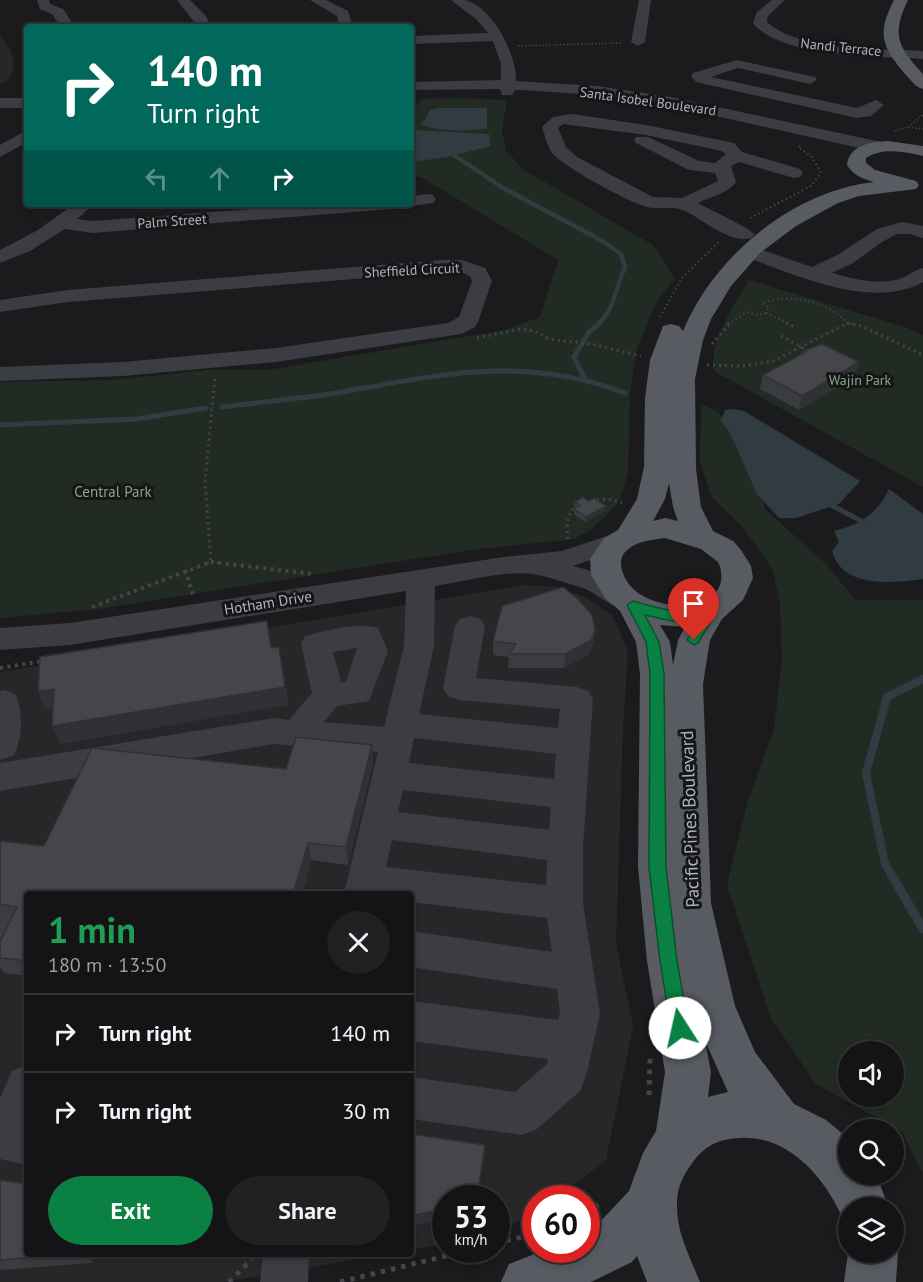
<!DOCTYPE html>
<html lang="en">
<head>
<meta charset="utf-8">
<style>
	:root { --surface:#141416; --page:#212123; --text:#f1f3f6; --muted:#9d9ea1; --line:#333335; --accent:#0b8043 }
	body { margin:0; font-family:"PT Sans",sans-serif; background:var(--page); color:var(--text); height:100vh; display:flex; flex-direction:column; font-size:22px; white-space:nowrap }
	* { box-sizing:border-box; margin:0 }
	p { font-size:20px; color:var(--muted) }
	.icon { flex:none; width:33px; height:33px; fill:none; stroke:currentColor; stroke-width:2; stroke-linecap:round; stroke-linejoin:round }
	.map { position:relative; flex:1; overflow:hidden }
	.sheet { position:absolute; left:24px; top:891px; width:390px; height:366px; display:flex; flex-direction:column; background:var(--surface); border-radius:6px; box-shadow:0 3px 9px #0003,0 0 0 2px var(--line) }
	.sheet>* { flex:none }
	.top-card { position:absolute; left:24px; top:24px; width:390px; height:183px; border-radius:6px; box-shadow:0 3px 9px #0003,0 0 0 2px var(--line); background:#00695c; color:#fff; overflow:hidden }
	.controls { position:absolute; left:838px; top:1041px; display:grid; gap:12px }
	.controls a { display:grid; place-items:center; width:66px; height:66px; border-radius:50%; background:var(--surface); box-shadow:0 3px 9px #0003,0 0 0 2px var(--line); font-size:30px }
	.speed { position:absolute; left:432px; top:1185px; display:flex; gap:12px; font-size:30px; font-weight:700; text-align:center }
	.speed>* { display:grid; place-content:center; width:78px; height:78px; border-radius:50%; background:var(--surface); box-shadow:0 3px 9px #0003,0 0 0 2px var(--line); line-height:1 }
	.speed small { font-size:15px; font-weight:400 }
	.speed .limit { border:9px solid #d22; background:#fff; color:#111 }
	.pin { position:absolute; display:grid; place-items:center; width:51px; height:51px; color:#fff; margin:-62px -26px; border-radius:50% 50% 50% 0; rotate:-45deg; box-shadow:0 0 6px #0007 }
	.pin .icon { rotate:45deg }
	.me { position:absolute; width:66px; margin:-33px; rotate:350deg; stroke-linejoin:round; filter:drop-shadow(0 0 4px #0008) }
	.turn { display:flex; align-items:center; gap:21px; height:126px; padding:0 24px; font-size:27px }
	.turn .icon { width:78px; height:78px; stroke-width:2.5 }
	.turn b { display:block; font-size:42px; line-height:51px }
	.lanes { display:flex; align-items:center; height:57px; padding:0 24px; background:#0003; justify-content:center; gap:30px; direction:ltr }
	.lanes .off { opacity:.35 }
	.round { display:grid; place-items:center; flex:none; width:63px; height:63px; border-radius:32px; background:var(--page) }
	.overview { display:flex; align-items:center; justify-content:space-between; height:102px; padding:0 24px }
	h1 { font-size:36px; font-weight:800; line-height:45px; color:#1e9e55 }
	.primary-button { display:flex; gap:12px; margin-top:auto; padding:12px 24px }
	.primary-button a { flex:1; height:69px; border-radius:36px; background:var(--accent); color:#fff; font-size:24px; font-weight:800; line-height:69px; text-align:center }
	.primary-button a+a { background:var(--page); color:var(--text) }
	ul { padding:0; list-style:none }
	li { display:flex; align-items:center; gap:18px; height:78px; padding:0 24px; border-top:2px solid var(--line) }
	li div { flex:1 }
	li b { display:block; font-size:22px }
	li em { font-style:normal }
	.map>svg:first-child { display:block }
	.built { fill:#27272a }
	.green { fill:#222b23; fill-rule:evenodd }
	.water { fill:#303c41 }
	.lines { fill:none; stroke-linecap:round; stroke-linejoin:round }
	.stream-far3 { stroke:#303c41; stroke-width:4.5 }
	.stream-far2 { stroke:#303c41; stroke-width:5 }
	.stream-far1 { stroke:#303c41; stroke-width:8 }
	.stream { stroke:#303c41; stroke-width:9 }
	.path-far4 { stroke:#424549; stroke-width:1.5; stroke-dasharray:1.5 2; stroke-linecap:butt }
	.path-far3 { stroke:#424549; stroke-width:2; stroke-dasharray:1.5 3; stroke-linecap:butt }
	.path-far2 { stroke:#424549; stroke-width:3; stroke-dasharray:2 4; stroke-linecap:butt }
	.path-far1 { stroke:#424549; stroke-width:4; stroke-dasharray:3 4.5; stroke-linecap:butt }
	.path { stroke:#424549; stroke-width:5; stroke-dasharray:4.5 6; stroke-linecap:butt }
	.minor { fill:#3c3d42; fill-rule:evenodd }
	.major { fill:#585b61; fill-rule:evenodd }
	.wall { fill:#3b3c40 }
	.shaded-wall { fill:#303134 }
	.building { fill:#45464a; stroke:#303134; stroke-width:1.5 }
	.route { fill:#0b8043; stroke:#07532c; stroke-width:1.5 }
	.labels { text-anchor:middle; stroke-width:6; stroke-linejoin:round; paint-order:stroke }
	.far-street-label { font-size:14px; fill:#aeb4bc; stroke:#161618 }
	.far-park-label { font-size:14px; fill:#87a685; stroke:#161618 }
	.park-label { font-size:15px; fill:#87a685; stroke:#161618 }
	.street-label { font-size:15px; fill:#aeb4bc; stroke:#161618 }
	.near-street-label { font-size:18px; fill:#aeb4bc; stroke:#161618 }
</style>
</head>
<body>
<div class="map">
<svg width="923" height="1282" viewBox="0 0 923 1282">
	<rect width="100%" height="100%" fill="#1b1b1d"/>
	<path class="built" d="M0,35L11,51L14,61L13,71L7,81L0,85Z
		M525,585L557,587L587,598L613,616L628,652L623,729L616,942L633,1026L606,1160L556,1198H536L535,1214L530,1218L497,1229L496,1198H446L445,1244L411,1250V894H27V1254H387L223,1282H0V672Z"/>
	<path class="green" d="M457,98L507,100L502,131L506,151L524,170L653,245L675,278L656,303L637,348L630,392L628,474L618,503L592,529L574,539L471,550L98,609L0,618V382L114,380L207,370H268L505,330L540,317L558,260L423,178L411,175V111L422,99Z
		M749,280L905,327L923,335V487L714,371C708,344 735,303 749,280Z
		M701,404L717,411L743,442L765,509L827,565L855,600H923V1174L902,1132L816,1084L771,1018L727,885L748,801L774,729L782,659L780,604L773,570L745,530L711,496L700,460ZM849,1052H894V1096H849Z"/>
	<path class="water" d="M440,108H487V129C465,131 440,132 419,124L425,120L430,110Z
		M411,130L489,134L491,146L447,157L411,162Z
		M732,409L744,411L860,481L839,504L796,518H779L757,494L731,435L721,420L725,410Z
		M889,489L923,514V579C893,583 842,589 832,551L839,542L834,531C860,525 878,513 889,489Z"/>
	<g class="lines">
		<path class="stream-far3" d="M454,155L503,188L601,240L621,254L625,267C616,286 614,311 598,324"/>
		<path class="stream-far2" d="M585,379L574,357L589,332L600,323
			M222,407C260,402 298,399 336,393C439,375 523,354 625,393
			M0,425L137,419L206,408
			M827,503L867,524"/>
		<path class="stream-far1" d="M892,875L885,864L866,773L887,697L923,679"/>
		<path class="stream" d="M891,874L923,929"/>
		<path class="path-far4" d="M518,46L621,43
			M908,127L923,115
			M895,131L908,127L923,129"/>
		<path class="path-far3" d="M750,218L811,186L821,173L812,157L798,147L800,146
			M766,313L789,324
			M660,317L682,278L720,241
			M728,324L747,312L758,315L766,313L769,308L762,303C790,293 827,301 848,323
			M846,324H853"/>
		<path class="path-far2" d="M786,323L797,328
			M781,336L809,351
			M477,338L520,329L535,331L549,339L592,344L641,356
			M712,344L730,323
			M707,365L741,366L773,361L848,323L861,326L923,355
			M591,500L608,499L622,503
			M568,539C566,525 567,513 578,503
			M211,562L221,563
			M207,563L211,562L205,482L215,377"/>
		<path class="path-far1" d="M211,562L314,574
			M185,570L193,595
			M92,607L211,562
			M0,668L43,661"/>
		<path class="path" d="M649,1095L650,1057
			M586,1213L603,1201
			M496,1243L536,1234
			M229,1282L252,1259
			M340,1282L470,1250"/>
		<path class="minor" d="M37,0H49L50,4L63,9L75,27H61L52,14L40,9Z
			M177,0H190L205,15L212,27H198Z
			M310,0H326L348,11L353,27H339L337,16Z
			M451,0C455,0 461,0 465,0C493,7 517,55 516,81L597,86L671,97L881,142L889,147L881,152L859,148L671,106L597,95L522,90H515L512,95H502L500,89L411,90V82L501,80V64L493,41L411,44V36L488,33L476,19Z
			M639,0H651L645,42L638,46L631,42Z
			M772,0H785L768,16L767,22C800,52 879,48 923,51V59C880,56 781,58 753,23L757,12Z
			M737,60L815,77L817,80L810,84L738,68L711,77L857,108L876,100L884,105L871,116L857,118L696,82L691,76L693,73Z
			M0,98H27V108H0Z
			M572,114L646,125L734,143L742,152L800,169L803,173L800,177L794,178L739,162L731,166L736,182C726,195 711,196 698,203C708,209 750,228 754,234L752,238C729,244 704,220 685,211C673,205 657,211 644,206C625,200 564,167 552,153C547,146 545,135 542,127L553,117ZM563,124L646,135L722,151L726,154L715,163L699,161L648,137H636L634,140L636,143L689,170L715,173L718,181L682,198L653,197L577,157L566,147L558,128Z
			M27,130V142L0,157V145Z
			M427,194L433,195L436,199L433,203L411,206L404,204H411V196Z
			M74,204H94L77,219L93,221L319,204H399L396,208L390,209L93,233L65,229L30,251L0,263V250L38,230Z
			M902,222L923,226V238L910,234H897L882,242L853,263L832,273C852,279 881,286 902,278C909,275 915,270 923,268V282C871,311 794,274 743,256L740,252L743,248L750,246L812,267L839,254L877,229Z
			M442,260H462L485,268L492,281L478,322L475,327L461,334L276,362L123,376L0,381V367L123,362L276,348L448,323L459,317L472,281L470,276L460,272H442L68,302L0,312V300L68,290Z
			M616,533L626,536L630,542L626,548L573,566C595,572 625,579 637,599L633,606C612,612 601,595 583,588C567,583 549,577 533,574C505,570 463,582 435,586L434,646L419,714L558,728L560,709L459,700L448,696L443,688L455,626L460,619L470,616L480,619L485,626L476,678L577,687L588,691L593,699L583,847V903L600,1014L586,1076L580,1091L537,1129L522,1135L411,1119V1077L515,1092L547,1064L548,1059L411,1041V1001L558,1020L560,1014L557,989L411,967V931L552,952L547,918L411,902V894H344L378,752L274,744L0,791V763L274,718L289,720L312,693L301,644L305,636C326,630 357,622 378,628L388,651L369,701L337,706L324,722L384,727L404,646L406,591L70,645L0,650V628L70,623L504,557L562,551ZM357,648L346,682H341L333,652ZM414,738L556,754L554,779L409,763ZM403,790L551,807L549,830L398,812ZM392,840L547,860L546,885L386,867Z
			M4,690L15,694C24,709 22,740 14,755L0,760V691Z
			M3,911L16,916L22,928L13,947L0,952V912Z
			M27,1065V1165L0,1159V1098L12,1071Z
			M263,1254H309L308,1282H260Z"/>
		<path class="major" d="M894,0H908C891,35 898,47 923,74V89C915,87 911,80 905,74C881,46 877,33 894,0Z
			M888,141L923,146V156C905,152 883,147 866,158V163L875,170L916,181L919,185L916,189L859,196L838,203L796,226L760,253L731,286L711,319L703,340L695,379L696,469L701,507L713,531L733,541L741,550L751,566L753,578L743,600L722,619L710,640L703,684L711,903L735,1006L755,1052L794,1104L826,1120L849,1139V1174H876L889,1208H849V1227L846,1226C829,1183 792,1135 740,1138C722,1139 709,1143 696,1158C685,1172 677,1185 677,1203C676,1232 690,1257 700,1282H647L637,1256L632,1262L591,1282H501L509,1264L545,1250H586V1230L596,1226L629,1191L643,1153L656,1131L665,1072L647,961L638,867L640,674L636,642L620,611L605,598L591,575L590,559L604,538L618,530L637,499L644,467L645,398L650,360L663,326L671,324L679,326L683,331C714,256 793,191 874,182C863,179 853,175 847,165C849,145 871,142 888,141ZM669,483L673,507L678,521L665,518L653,521L665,499ZM665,538L701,549L718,562C723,572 723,585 715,593C688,617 624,604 621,564C621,559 622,555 626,551C636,541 652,540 665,538ZM660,625L685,627L678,640L673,665L670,642ZM705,1041L728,1092L708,1097L711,1072Z
			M894,1243L898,1252L896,1282H844L849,1246V1252H894Z"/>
	</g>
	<path class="wall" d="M803,351L859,362L855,376L799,410L760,389L763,375L802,354Z
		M575,502L605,511L585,522L574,514V509L576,508L574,506Z
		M595,630L593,644L589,654L564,668H508L509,657L493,655V641Z
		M372,745L373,763L348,865L311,860L302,894H27V976L4,973L0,967V942L10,921L0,920V844L44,846L286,769Z
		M0,1180L95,1254L92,1263L0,1270Z"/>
	<path class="shaded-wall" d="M859,362L855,376L799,410L802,396Z
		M606,506L605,511L585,522L586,517Z
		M595,630L593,644L589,654L564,668L565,654Z
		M279,647L289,705L60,744L52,726Z
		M54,689L61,707L45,709L38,691Z
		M372,745L373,763L348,865L346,847Z
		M308,843L311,860L302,894H293Z
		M485,1145L484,1155L478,1198H477Z
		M446,1208V1218L411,1226V1216Z
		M84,1254H95L92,1263Z"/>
	<path class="building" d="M822,344L859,362L802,396L763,375L806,352L803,351Z
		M583,497L588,501L594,498L606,506L586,517L574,509L580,505L575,502Z
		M563,587L579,600L592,615L595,630L591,640L565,654H509L516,644L493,641L502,606Z
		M267,621L271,648L279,647L285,687L52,726L54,689L38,691L40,657Z
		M296,737L372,745L346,847L308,843L293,894H27V961L0,958V942L17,907L0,904V844L1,841L44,846L92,748L286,769Z
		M411,1134L485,1145L477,1198H446V1208L411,1216Z
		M0,1180L27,1184V1254H82L0,1260Z"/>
	<path class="route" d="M633,601C664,610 678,615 710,607L717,612L698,643L694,645L687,640L699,619L672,621L645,615L659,642L664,674L666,867L677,961L689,1028L687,1034L680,1037L674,1034L671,1028L660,961L649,867L650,674L646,642L627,605Z"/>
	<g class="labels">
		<g class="far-street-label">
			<text transform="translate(841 47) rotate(6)" y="5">Nandi Terrace</text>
			<text transform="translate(648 101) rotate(8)" y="5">Santa Isobel Boulevard</text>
			<text transform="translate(172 221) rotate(-4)" y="5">Palm Street</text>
			<text transform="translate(412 270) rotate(-3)" y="5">Sheffield Circuit</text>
		</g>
		<g class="far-park-label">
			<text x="860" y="385">Wajin Park</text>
		</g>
		<g class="park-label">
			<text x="113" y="497">Central Park</text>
		</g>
		<g class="street-label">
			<text transform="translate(268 603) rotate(-9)" y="5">Hotham Drive</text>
		</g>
		<g class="near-street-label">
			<text transform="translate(690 819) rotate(-92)" y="6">Pacific Pines Boulevard</text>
		</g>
	</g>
</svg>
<div class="controls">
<a><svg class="icon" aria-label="sound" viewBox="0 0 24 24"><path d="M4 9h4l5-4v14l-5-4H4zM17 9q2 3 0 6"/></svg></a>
<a><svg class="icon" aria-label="search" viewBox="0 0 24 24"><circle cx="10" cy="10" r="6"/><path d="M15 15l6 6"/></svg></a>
<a><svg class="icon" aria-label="layers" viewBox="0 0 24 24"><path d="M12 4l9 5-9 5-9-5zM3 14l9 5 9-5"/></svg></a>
</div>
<div class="speed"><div>53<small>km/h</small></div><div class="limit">60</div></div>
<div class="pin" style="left:694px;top:640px;background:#d93025"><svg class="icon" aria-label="arrive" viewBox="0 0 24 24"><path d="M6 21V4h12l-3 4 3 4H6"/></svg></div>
<svg class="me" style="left:680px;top:1028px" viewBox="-20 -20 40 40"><circle r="19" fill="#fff"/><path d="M0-13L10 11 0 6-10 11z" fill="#0b8043"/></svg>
<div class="top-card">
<div class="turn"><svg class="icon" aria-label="right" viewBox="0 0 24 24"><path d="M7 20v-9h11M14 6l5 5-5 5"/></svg><div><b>140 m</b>Turn right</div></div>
<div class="lanes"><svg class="icon off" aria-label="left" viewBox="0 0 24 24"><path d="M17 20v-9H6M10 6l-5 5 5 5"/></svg><svg class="icon off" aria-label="ahead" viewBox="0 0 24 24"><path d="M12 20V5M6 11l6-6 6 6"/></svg><svg class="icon" aria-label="right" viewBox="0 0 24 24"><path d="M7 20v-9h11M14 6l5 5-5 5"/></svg></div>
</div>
<section class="sheet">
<div class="overview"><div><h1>1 min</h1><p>180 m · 13:50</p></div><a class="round"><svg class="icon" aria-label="close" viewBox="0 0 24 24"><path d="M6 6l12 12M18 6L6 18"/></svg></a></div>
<ul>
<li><svg class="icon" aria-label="right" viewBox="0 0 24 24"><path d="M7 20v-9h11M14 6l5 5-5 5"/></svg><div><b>Turn right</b></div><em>140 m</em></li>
<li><svg class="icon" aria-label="right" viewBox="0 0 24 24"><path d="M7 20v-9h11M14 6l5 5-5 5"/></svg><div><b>Turn right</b></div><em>30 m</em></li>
</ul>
<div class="primary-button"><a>Exit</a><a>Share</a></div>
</section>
</div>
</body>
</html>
